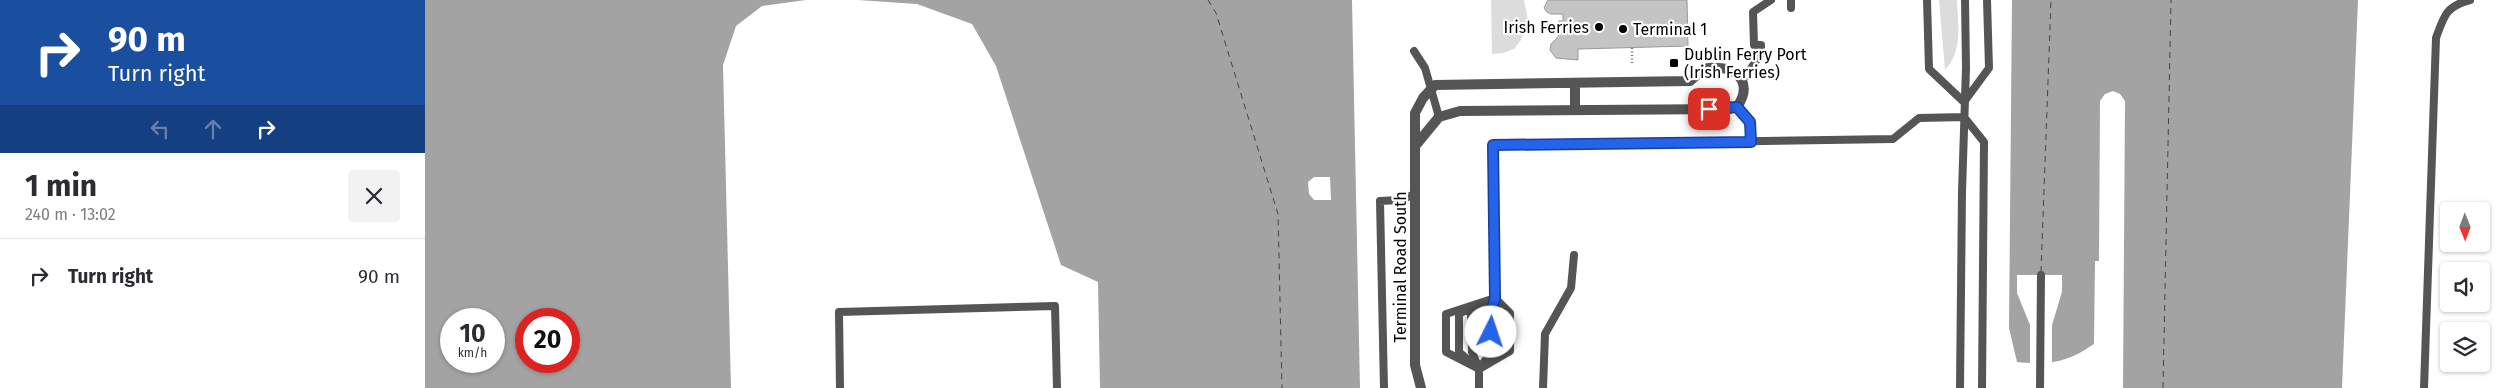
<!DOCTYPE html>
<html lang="en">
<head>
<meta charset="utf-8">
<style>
	:root { --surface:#fff; --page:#f2f2f3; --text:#2b2b33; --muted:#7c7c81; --line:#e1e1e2 }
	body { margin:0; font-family:"Fira Sans",sans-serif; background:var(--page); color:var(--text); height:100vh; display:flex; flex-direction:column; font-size:19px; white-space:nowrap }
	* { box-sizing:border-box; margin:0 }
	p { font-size:16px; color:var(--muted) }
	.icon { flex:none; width:28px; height:28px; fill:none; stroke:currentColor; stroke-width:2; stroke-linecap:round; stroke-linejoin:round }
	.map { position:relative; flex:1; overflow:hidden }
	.details { display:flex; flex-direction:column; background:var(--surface); width:425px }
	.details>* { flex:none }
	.hud { background:#1a4fa0; color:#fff; overflow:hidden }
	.needle { width:32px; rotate:179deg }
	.buttons { position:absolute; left:2015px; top:202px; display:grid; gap:10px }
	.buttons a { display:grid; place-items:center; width:50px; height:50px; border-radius:5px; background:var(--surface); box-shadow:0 1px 4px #0004; font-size:25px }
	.speed { position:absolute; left:15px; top:308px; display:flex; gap:10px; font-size:25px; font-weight:700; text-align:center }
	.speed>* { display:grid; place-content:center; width:65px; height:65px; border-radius:50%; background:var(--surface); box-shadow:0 1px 4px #0004; line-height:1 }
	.speed small { font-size:12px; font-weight:400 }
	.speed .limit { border:8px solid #d22; background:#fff; color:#111 }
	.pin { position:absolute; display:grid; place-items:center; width:42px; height:42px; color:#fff; margin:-21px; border-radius:10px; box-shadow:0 2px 8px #0006 }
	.me { position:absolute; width:55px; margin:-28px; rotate:4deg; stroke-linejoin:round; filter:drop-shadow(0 0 4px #0008) }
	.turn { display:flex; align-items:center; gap:18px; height:105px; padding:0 25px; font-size:22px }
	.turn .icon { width:65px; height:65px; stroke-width:2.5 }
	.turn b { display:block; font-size:35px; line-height:42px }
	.lanes { display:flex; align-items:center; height:48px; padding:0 25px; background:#0003; justify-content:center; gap:25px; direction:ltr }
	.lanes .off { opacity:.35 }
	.round { display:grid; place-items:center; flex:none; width:52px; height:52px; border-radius:5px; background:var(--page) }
	.overview { display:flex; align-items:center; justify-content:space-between; height:85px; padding:0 25px }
	h1 { font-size:30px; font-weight:700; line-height:38px }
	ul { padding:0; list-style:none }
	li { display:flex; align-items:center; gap:15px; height:75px; padding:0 25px; border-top:1px solid var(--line) }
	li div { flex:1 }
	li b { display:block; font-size:19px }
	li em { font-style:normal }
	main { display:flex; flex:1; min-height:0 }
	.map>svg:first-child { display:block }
	.green { fill:#dcdcdc }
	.water { fill:#a3a3a3; fill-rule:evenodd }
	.pier { fill:#fff }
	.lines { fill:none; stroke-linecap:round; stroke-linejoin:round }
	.ferry { stroke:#444; stroke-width:1; stroke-dasharray:6 5; stroke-linecap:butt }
	.building { fill:#c4c4c4; stroke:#999 }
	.path { stroke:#777; stroke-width:2.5; stroke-dasharray:1 2.5; stroke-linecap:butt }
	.lane { stroke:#555; stroke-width:8 }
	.street { stroke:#555; stroke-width:10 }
	.route-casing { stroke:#184099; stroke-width:12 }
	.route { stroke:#2563eb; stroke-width:9 }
	.poi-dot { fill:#000; stroke:#fff; stroke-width:2 }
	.labels { text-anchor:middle; stroke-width:4.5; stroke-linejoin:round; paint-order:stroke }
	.poi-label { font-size:16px; fill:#000; stroke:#fff; text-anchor:start }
	.street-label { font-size:16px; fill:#000; stroke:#fff }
</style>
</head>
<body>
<main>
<section class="details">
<div class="hud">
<div class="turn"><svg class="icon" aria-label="right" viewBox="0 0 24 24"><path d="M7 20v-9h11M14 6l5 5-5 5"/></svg><div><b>90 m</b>Turn right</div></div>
<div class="lanes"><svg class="icon off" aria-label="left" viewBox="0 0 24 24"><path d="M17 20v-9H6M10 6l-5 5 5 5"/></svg><svg class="icon off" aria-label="ahead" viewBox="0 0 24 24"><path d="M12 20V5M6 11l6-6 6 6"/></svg><svg class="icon" aria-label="right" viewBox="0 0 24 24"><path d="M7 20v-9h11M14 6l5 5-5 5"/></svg></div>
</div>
<div class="overview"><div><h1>1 min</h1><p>240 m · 13:02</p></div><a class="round"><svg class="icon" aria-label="close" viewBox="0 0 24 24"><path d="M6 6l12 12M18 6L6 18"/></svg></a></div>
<ul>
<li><svg class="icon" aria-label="right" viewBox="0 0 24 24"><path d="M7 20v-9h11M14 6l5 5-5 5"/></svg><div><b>Turn right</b></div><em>90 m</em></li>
</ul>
</section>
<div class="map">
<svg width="2080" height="388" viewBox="0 0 2080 388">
	<rect width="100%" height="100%" fill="#fff"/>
	<path class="green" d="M1066,0H1099L1103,20L1096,40L1089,49L1078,53L1067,54Z
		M1514,0H1532C1533,25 1538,51 1520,70Z"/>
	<path class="water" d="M0,0H381L337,6L311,26L298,65L306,388H0ZM26,319H69V361H26ZM101,319H144V361H101Z
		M433,0H927L935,388H675L673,282L636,265L571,66L547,24L492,4Z
		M1587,0H1933L1917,388H1698L1700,101L1695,94L1688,91L1680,94L1675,101L1674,261H1670L1669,344C1641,363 1625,365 1592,362L1584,328Z"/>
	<path class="pier" d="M889,177H905L906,200H889L884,194L883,182Z
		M1592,275H1637V292L1627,325V366H1605V325L1592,293Z"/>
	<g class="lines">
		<path class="ferry" d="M783,0L791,13L853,214L857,388
			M1616,272L1626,0
			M1738,388L1746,0"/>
	</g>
	<path class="building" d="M1123,0H1262L1263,46L1153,49V60L1131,58L1125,50L1126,44L1133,37L1134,21H1138V14H1126L1122,12L1119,8Z"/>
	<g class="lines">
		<path class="path" d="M1207,48V63"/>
		<path class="lane" d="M1366,0V8
			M1502,0L1504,69L1539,102
			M989,51L1000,68L1014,117
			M1317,81L1336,54V45H1329L1328,12L1346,0
			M1539,102L1564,68L1562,0
			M1312,107L1325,122L1326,142
			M1539,117L1559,142L1557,388
			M1041,310L1034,314V352L1043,360
			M1056,368L1085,351V313L1070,298
			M1054,369L1066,352V313L1070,298L1069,145L1468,139L1494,118L1539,117
			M1054,369L1021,352V314L1070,298
			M415,388L414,312L630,306L632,388
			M959,388L955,201L975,200L990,194
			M1054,388V369L1047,352L1046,313L1062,303
			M1118,388L1120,334L1146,288L1149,255
			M1535,388L1537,192L1541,68L1540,0
			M1615,388L1616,275
			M1999,388L2011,38C2019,16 2021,6 2045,0"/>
		<path class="street" d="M1150,83V110
			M991,145L1014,117L1035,111L1304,109L1312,107C1326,87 1317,68 1292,68C1288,68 1284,67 1280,69C1275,72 1270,77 1265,81L1010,85L998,98L990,113V365L996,388"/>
	</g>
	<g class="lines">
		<defs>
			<path id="route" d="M1066,332V313L1070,298L1068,145L1326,142L1325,122L1312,107L1284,109"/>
		</defs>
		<use href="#route" class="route-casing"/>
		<use href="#route" class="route"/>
	</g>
	<g class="poi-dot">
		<circle cx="1174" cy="27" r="5"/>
		<circle cx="1198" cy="29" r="5"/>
		<rect x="1244" y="58" width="10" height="10" rx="2.5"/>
	</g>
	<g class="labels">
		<g class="poi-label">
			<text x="1164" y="33" text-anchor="end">Irish Ferries</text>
			<text x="1208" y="35">Terminal 1</text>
			<text x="1259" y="60">Dublin Ferry Port<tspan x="1259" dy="18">(Irish Ferries)</tspan></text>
		</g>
		<g class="street-label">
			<text transform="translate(975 267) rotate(-90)" y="6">Terminal Road South</text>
		</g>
	</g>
</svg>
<div class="buttons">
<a><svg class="needle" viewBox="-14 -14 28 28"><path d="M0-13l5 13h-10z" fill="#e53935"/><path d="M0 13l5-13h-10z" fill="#7c7c81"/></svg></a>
<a><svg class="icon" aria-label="sound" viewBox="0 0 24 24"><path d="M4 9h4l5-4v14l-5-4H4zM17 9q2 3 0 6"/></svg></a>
<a><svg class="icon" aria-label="layers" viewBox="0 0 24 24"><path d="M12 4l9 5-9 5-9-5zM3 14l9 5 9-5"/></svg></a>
</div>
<div class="speed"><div>10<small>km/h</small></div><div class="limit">20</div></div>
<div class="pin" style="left:1284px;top:109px;background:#d93025"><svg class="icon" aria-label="arrive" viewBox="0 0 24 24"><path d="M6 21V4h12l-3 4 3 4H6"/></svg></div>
<svg class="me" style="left:1066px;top:332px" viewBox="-20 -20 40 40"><circle r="19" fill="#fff"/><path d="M0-13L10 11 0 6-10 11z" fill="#2563eb"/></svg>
</div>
</main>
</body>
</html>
